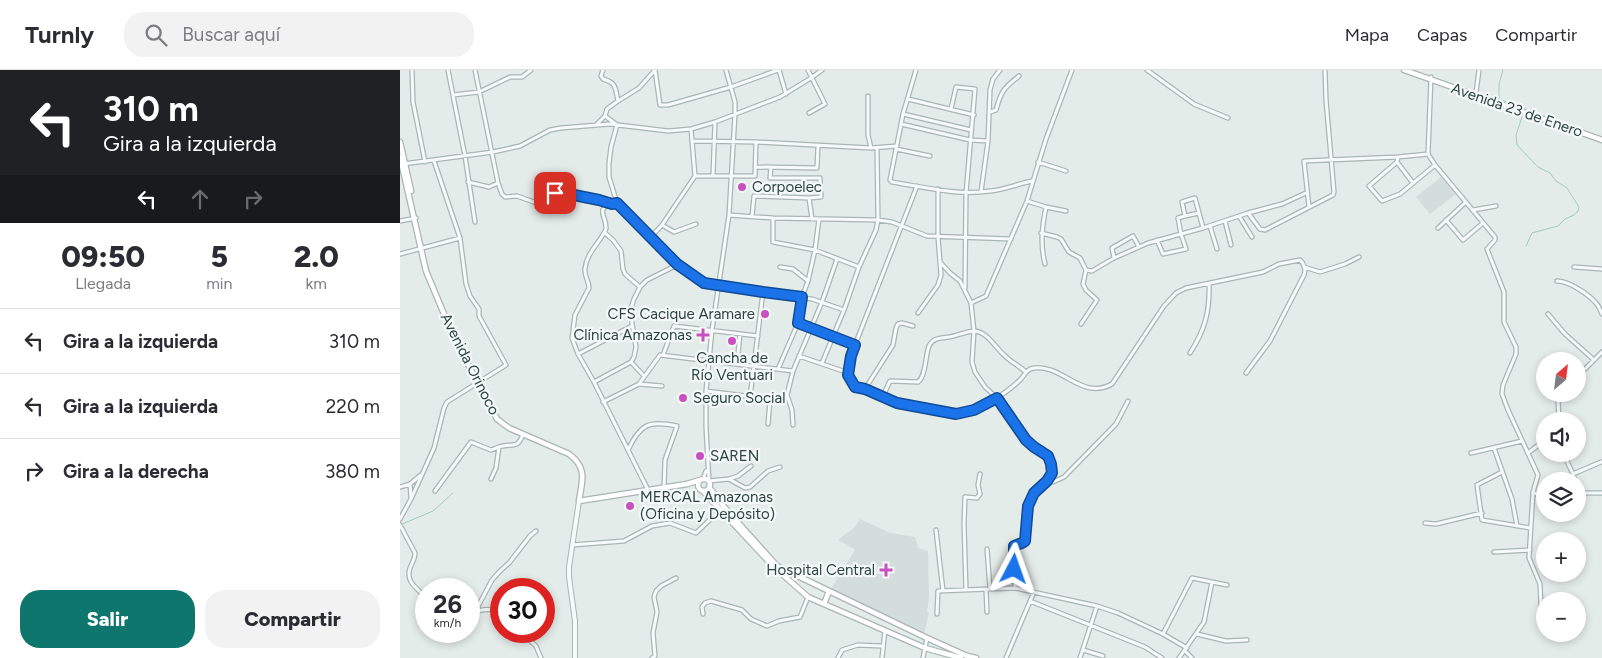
<!DOCTYPE html>
<html lang="es">
<head>
<meta charset="utf-8">
<style>
	:root { --surface:#fff; --page:#f2f2f3; --text:#2b2b33; --muted:#7c7c81; --line:#e1e1e2; --accent:#0f766e }
	body { margin:0; font-family:Figtree,sans-serif; background:var(--page); color:var(--text); height:100vh; display:flex; flex-direction:column; font-size:19px; white-space:nowrap }
	* { box-sizing:border-box; margin:0 }
	p { font-size:16px; color:var(--muted) }
	.icon { flex:none; width:28px; height:28px; fill:none; stroke:currentColor; stroke-width:2; stroke-linecap:round; stroke-linejoin:round }
	.map { position:relative; flex:1; overflow:hidden }
	.drawer { display:flex; flex-direction:column; background:var(--surface); width:400px }
	.drawer>* { flex:none }
	.banner { background:#202124; color:#fff; overflow:hidden }
	.needle { width:32px; rotate:28deg }
	.fabs { position:absolute; left:1136px; top:282px; display:grid; gap:10px }
	.fabs a { display:grid; place-items:center; width:50px; height:50px; border-radius:50%; background:var(--surface); box-shadow:0 2px 8px #0003; font-size:25px }
	.speed { position:absolute; left:15px; top:508px; display:flex; gap:10px; font-size:25px; font-weight:700; text-align:center }
	.speed>* { display:grid; place-content:center; width:65px; height:65px; border-radius:50%; background:var(--surface); box-shadow:0 2px 8px #0003; line-height:1 }
	.speed small { font-size:12px; font-weight:400 }
	.speed .limit { border:8px solid #d22; background:#fff; color:#111 }
	.pin { position:absolute; display:grid; place-items:center; width:42px; height:42px; color:#fff; margin:-21px; border-radius:10px; box-shadow:0 2px 8px #0006 }
	.me { position:absolute; width:55px; margin:-28px; rotate:4deg; stroke-linejoin:round; filter:drop-shadow(0 0 4px #0008) }
	.turn { display:flex; align-items:center; gap:18px; height:105px; padding:0 20px; font-size:22px }
	.turn .icon { width:65px; height:65px; stroke-width:2.5 }
	.turn b { display:block; font-size:35px; line-height:42px }
	.lanes { display:flex; align-items:center; height:48px; padding:0 20px; background:#0003; justify-content:center; gap:25px; direction:ltr }
	.lanes .off { opacity:.35 }
	.eta { display:flex; justify-content:space-evenly; align-items:center; height:85px; text-align:center }
	.eta b { font-size:30px; font-weight:800; line-height:35px }
	.primary-button { display:flex; gap:10px; margin-top:auto; padding:10px 20px }
	.primary-button a { flex:1; height:58px; border-radius:20px; background:var(--accent); color:#fff; font-size:20px; font-weight:800; line-height:58px; text-align:center }
	.primary-button a+a { background:var(--page); color:var(--text) }
	ul { padding:0; list-style:none }
	li { display:flex; align-items:center; gap:15px; height:65px; padding:0 20px; border-top:1px solid var(--line) }
	li div { flex:1 }
	li b { display:block; font-size:19px }
	li em { font-style:normal }
	header { display:flex; align-items:center; gap:30px; box-sizing:border-box; height:70px; padding:0 25px; background:var(--surface); border-bottom:1px solid var(--line) }
	header strong { font-size:24px }
	nav { display:flex; gap:28px; margin-inline-start:auto; font-size:18px }
	.search { width:350px; height:45px; background:var(--page); display:flex; align-items:center; gap:12px; box-sizing:border-box; padding:0 18px; border-radius:20px; color:var(--muted); font-size:19px }
	main { display:flex; flex:1; min-height:0 }
	.map>svg:first-child { display:block }
	.built { fill:#d3dddc }
	.lines { fill:none; stroke-linecap:round; stroke-linejoin:round }
	.stream { stroke:#a1cac0; stroke-width:1 }
	.minor-casing { stroke:#a9b6b4; stroke-width:5.5 }
	.tertiary-casing { stroke:#a9b6b4; stroke-width:6 }
	.secondary-casing { stroke:#a9b6b4; stroke-width:7 }
	.minor { stroke:#f7fafa; stroke-width:3 }
	.tertiary { stroke:#f7fafa; stroke-width:4 }
	.secondary { stroke:#fff; stroke-width:4.5 }
	.route-casing { stroke:#114b97; stroke-width:12 }
	.route { stroke:#1a73e8; stroke-width:9 }
	.poi-dot { fill:#c951bf; stroke:#f4f9f8; stroke-width:2 }
	.labels { text-anchor:middle; stroke-width:4.5; stroke-linejoin:round; paint-order:stroke }
	.street-label { font-size:15px; fill:#2c4441; stroke:#f4f9f8 }
	.poi-label { font-size:15px; fill:#2c4441; stroke:#f4f9f8; text-anchor:start }
</style>
</head>
<body>
<header>
<strong>Turnly</strong>
<div class="search"><svg class="icon" aria-label="search" viewBox="0 0 24 24"><circle cx="10" cy="10" r="6"/><path d="M15 15l6 6"/></svg>Buscar aquí</div>
<nav><a>Mapa</a><a>Capas</a><a>Compartir</a></nav>
</header>
<main>
<section class="drawer">
<div class="banner">
<div class="turn"><svg class="icon" aria-label="left" viewBox="0 0 24 24"><path d="M17 20v-9H6M10 6l-5 5 5 5"/></svg><div><b>310 m</b>Gira a la izquierda</div></div>
<div class="lanes"><svg class="icon" aria-label="left" viewBox="0 0 24 24"><path d="M17 20v-9H6M10 6l-5 5 5 5"/></svg><svg class="icon off" aria-label="ahead" viewBox="0 0 24 24"><path d="M12 20V5M6 11l6-6 6 6"/></svg><svg class="icon off" aria-label="right" viewBox="0 0 24 24"><path d="M7 20v-9h11M14 6l5 5-5 5"/></svg></div>
</div>
<div class="eta">
<div><b>09:50</b><p>Llegada</p></div>
<div><b>5</b><p>min</p></div>
<div><b>2.0</b><p>km</p></div>
</div>
<ul>
<li><svg class="icon" aria-label="left" viewBox="0 0 24 24"><path d="M17 20v-9H6M10 6l-5 5 5 5"/></svg><div><b>Gira a la izquierda</b></div><em>310 m</em></li>
<li><svg class="icon" aria-label="left" viewBox="0 0 24 24"><path d="M17 20v-9H6M10 6l-5 5 5 5"/></svg><div><b>Gira a la izquierda</b></div><em>220 m</em></li>
<li><svg class="icon" aria-label="right" viewBox="0 0 24 24"><path d="M7 20v-9h11M14 6l5 5-5 5"/></svg><div><b>Gira a la derecha</b></div><em>380 m</em></li>
</ul>
<div class="primary-button"><a>Salir</a><a>Compartir</a></div>
</section>
<div class="map">
<svg width="1202" height="588" viewBox="0 0 1202 588">
	<rect width="100%" height="100%" fill="#e4ecea"/>
	<path class="built" d="M1041,107L1056,124L1030,144L1016,127Z
		M460,449L490,463L515,467L518,478L528,481L529,527L527,542L529,543L524,563L431,519L455,480L438,470L455,457Z"/>
	<g class="lines">
		<path class="stream" d="M1103,0L1099,14V29L1125,39
			M1122,47L1116,65L1117,75L1138,97L1150,103L1156,111L1167,118L1179,137L1178,141L1174,145L1165,149L1158,156L1132,163L1126,176
			M0,455L33,441L53,423"/>
		<defs>
			<path id="minor" d="M12,0L13,32L25,92
				M48,0L65,86L75,152
				M75,0L98,113L102,124L105,127L117,126L145,136L149,134L153,125C164,119 198,130 211,134
				M203,0L201,6L203,9C217,13 215,18 218,31
				M255,0L260,35H268L331,17L378,0
				M326,0L335,32V44L329,145L312,260L306,321V357L309,411L329,409L345,418L350,417L368,401L380,397
				M379,0L386,24
				M408,0L425,34L409,43
				M516,0L503,44L491,105L490,110L492,112C524,117 557,126 590,121C604,120 617,114 632,111
				M747,0L794,34L828,48
				M1031,7L1028,84L1035,95L1095,167V170L1087,179L1104,222V252L1116,277V284L1103,315L1102,324L1108,340L1138,405L1133,422L1129,488L1140,514L1141,536
				M1076,23L1079,0
				M53,25L79,22L110,7H122L131,0
				M468,26V65L471,78
				M508,29L574,45
				M551,39L556,17L575,19L566,123L565,218
				M590,42L596,40C601,21 604,18 619,6
				M503,44L571,60
				M205,46L217,55L211,77L209,93V107L217,133L277,195L304,213L412,229L444,240
				M197,54L205,46L207,39L218,31L239,18L255,0
				M501,54L570,70L588,71
				M292,71L356,72L471,78L497,76
				M496,79L530,86
				M998,87L997,92L969,116L982,131L1000,124L1035,95
				M638,92L666,101
				M997,92L1013,113
				M3,94L93,82L120,76L150,60L161,58L210,54L268,61L291,59L315,52L380,27L411,8L422,0
				M355,97L417,98L418,76
				M371,97L370,108H420L421,127L409,128
				M313,105L315,52
				M295,106H355L356,72
				M68,112L89,117L98,113
				M581,122L588,71L590,20L593,9L600,0
				M627,131L646,137L666,141
				M217,133C192,138 207,145 206,159C200,173 186,183 185,199C184,205 189,212 189,218L175,245L172,268L178,284L194,312L248,420
				M909,137L904,91L998,87L1028,84
				M1073,140L1096,136
				M848,143L860,159L865,160L933,125L934,122L926,30L925,0
				M329,145L373,148L478,150L492,152L527,166L611,169
				M785,146L799,143
				M839,146L852,167
				M352,147L354,126L409,128L412,149
				M373,148V172L415,180L459,197
				M1046,150L1063,170L1083,153
				M0,151L16,148
				M825,151L831,175
				M262,155L274,162L296,154
				M810,156L817,179
				M1038,158L1066,132
				M205,163L213,170L221,181L223,199L225,204L240,217
				M641,163L657,167L661,169L669,182L680,188L686,200L692,201L714,188L748,173L803,158L848,143L882,134L906,123
				M250,168L262,155L295,106L291,59
				M757,170L763,184L786,179L781,164L778,148L785,146L782,132L795,128L803,158
				M0,184L60,168
				M714,188L712,178L733,166L739,177
				M540,192L550,203L560,211L571,233L574,261L572,292L575,302L585,317L597,328L626,370L634,377L648,386L651,394L652,403L647,411L634,423L628,436L625,471L614,476L615,518
				M645,194C640,174 642,157 646,137
				M380,197L393,199L408,211
				M904,197L920,202L945,194L959,187
				M1174,197L1202,199
				M1157,211C1169,211 1188,224 1196,233C1199,236 1200,240 1202,244
				M571,233L586,226L627,131L646,69L672,0
				M518,243L538,215L541,205L538,167V119
				M1148,244L1165,264L1194,290
				M398,253L455,275
				M681,254L697,230L686,220L683,214L686,200
				M790,283C805,260 810,241 809,214
				M178,284L232,256
				M263,285L274,256L358,266
				M399,286L443,301L448,305L455,317C470,319 482,329 497,333C506,336 515,335 524,337C545,341 561,348 583,336C596,329 609,321 620,310C625,305 626,299 634,298C662,294 682,331 712,314L764,236L776,223L786,218L863,202L879,194L900,190C904,193 906,200 904,205L870,271L846,303
				M231,292L244,306
				M422,293L444,240L459,197L476,160L478,150L477,78
				M337,294L340,264
				M378,299L398,253L402,227L408,211L415,180L419,149
				M448,305L451,286L455,275L517,116
				M1178,306L1202,282
				M194,312L231,292L234,287L236,277L230,241L234,229L240,217L247,210L277,195
				M239,314L262,316
				M465,319L493,275L496,258L498,254L502,253L513,256
				M306,321L370,329L387,325
				M483,326L490,311L518,312C526,306 525,287 529,276C533,268 540,268 549,267C557,266 567,261 575,261C587,262 596,278 604,285C611,292 619,296 626,302
				M350,327L363,222
				M203,332L239,314L260,285L393,301
				M1159,351L1158,330L1161,324
				M368,354L370,330
				M393,355L392,340L387,325L393,301L422,232L437,189
				M1094,378L1112,429L1117,456
				M228,380C240,354 249,350 277,356L265,390L264,418
				M1071,383L1122,371
				M1128,383L1145,370
				M1164,385L1173,404L1175,411
				M1102,402L1077,415L1082,450L1130,458
				M1173,404L1201,392
				M91,409L96,398L99,377
				M303,409L306,401
				M329,409L338,406L351,396
				M647,411L653,412L664,407L716,354L728,331
				M10,414L11,428
				M0,417L10,414L21,405
				M35,421L71,372L91,380C95,379 99,376 103,376C115,374 118,378 123,364
				M1133,422L1140,426H1145
				M1178,423H1202
				M0,449L11,429L34,378L44,338L47,332L106,295L79,246V239L70,226L66,214L60,168L34,91
				M1025,453L1036,454L1082,443
				M0,455L15,483C15,489 12,493 10,498C5,513 19,519 26,528
				M536,460L543,521
				M172,475L224,471L252,456L270,453L296,463L320,440
				M587,479L590,519
				M1094,482L1130,480
				M586,519L587,542
				M566,520L564,454L565,427L577,428L580,424L578,415L580,404
				M630,531L745,577L762,588
				M75,542L92,510L100,501L109,493L130,466L136,461
				M69,544C81,540 91,536 101,545
				M303,544L302,537L305,533L311,531L342,540L351,549L367,556L379,551L400,547L408,527
				M537,544L538,521L615,518L697,536L718,543L763,564L787,578
				M120,561L136,576L141,588
				M763,564L792,508L827,515
				M797,564L826,571L847,570
				M683,580L703,586
				M785,581L792,588
				M252,588L255,586L253,563L257,542L254,527L256,521L261,516L276,508
				M438,588L442,580L458,575L482,576
				M482,588L485,560
				M523,588L527,568
				M606,588L634,522
				M680,588L697,536
				M779,588L804,552L812,512"/>
			<path id="tertiary" d="M175,588V551L169,507V497L179,431"/>
			<path id="secondary" d="M1004,0L1202,70
				M0,72L11,121
				M0,87L26,201L54,268L97,349L109,358L169,384C188,398 182,411 179,431L287,414L300,410
				M298 415a6 6 0 1 1 12 0a6 6 0 1 1-12 0Z
				M309,417L325,438L377,496L527,568L567,586L576,588
				M303,421L373,496L408,527L525,578L561,588
				M424,534L429,521"/>
		</defs>
		<use href="#minor" class="minor-casing"/>
		<use href="#tertiary" class="tertiary-casing"/>
		<use href="#secondary" class="secondary-casing"/>
		<use href="#minor" class="minor"/>
		<use href="#tertiary" class="tertiary"/>
		<use href="#secondary" class="secondary"/>
	</g>
	<g class="lines">
		<defs>
			<path id="route" d="M155,123L159,122L199,130L212,134L217,133L277,194L304,213L363,222L402,227L398,253L455,275L451,286L448,305L455,317L465,319L497,333L556,344L574,340L597,328L626,370L634,377L648,386L651,394L652,403L647,411L634,423L628,436L625,471L622,473L614,476V499"/>
		</defs>
		<use href="#route" class="route-casing"/>
		<use href="#route" class="route"/>
	</g>
	<g class="poi-dot">
		<circle cx="342" cy="117" r="5"/>
		<circle cx="365" cy="244" r="5"/>
		<path d="M300.5 257.5h5v5h5v5h-5v5h-5v-5h-5v-5h5z"/>
		<circle cx="332" cy="271" r="5"/>
		<circle cx="283" cy="328" r="5"/>
		<circle cx="300" cy="386" r="5"/>
		<circle cx="230" cy="436" r="5"/>
		<path d="M483.5 492.5h5v5h5v5h-5v5h-5v-5h-5v-5h5z"/>
	</g>
	<g class="labels">
		<g class="street-label">
			<text transform="translate(1117 40) rotate(19)" y="5">Avenida 23 de Enero</text>
			<text transform="translate(70 294) rotate(63)" y="5">Avenida Orinoco</text>
		</g>
		<g class="poi-label">
			<text x="352" y="122">Corpoelec</text>
			<text x="355" y="249" text-anchor="end">CFS Cacique Aramare</text>
			<text x="292" y="270" text-anchor="end">Clínica Amazonas</text>
			<text x="332" y="293" text-anchor="middle">Cancha de<tspan x="332" dy="17">Río Ventuari</tspan></text>
			<text x="293" y="333">Seguro Social</text>
			<text x="310" y="391">SAREN</text>
			<text x="240" y="432">MERCAL Amazonas<tspan x="240" dy="17">(Oficina y Depósito)</tspan></text>
			<text x="475" y="505" text-anchor="end">Hospital Central</text>
		</g>
	</g>
</svg>
<div class="fabs">
<a><svg class="needle" viewBox="-14 -14 28 28"><path d="M0-13l5 13h-10z" fill="#e53935"/><path d="M0 13l5-13h-10z" fill="#7c7c81"/></svg></a>
<a><svg class="icon" aria-label="sound" viewBox="0 0 24 24"><path d="M4 9h4l5-4v14l-5-4H4zM17 9q2 3 0 6"/></svg></a>
<a><svg class="icon" aria-label="layers" viewBox="0 0 24 24"><path d="M12 4l9 5-9 5-9-5zM3 14l9 5 9-5"/></svg></a>
<a>+</a>
<a>−</a>
</div>
<div class="speed"><div>26<small>km/h</small></div><div class="limit">30</div></div>
<div class="pin" style="left:155px;top:123px;background:#d93025"><svg class="icon" aria-label="arrive" viewBox="0 0 24 24"><path d="M6 21V4h12l-3 4 3 4H6"/></svg></div>
<svg class="me" style="left:614px;top:499px" viewBox="-20 -20 40 40"><path d="M0-17L14 15 0 8-14 15z" fill="#1a73e8" stroke="#fff" stroke-width="4"/></svg>
</div>
</main>
</body>
</html>
